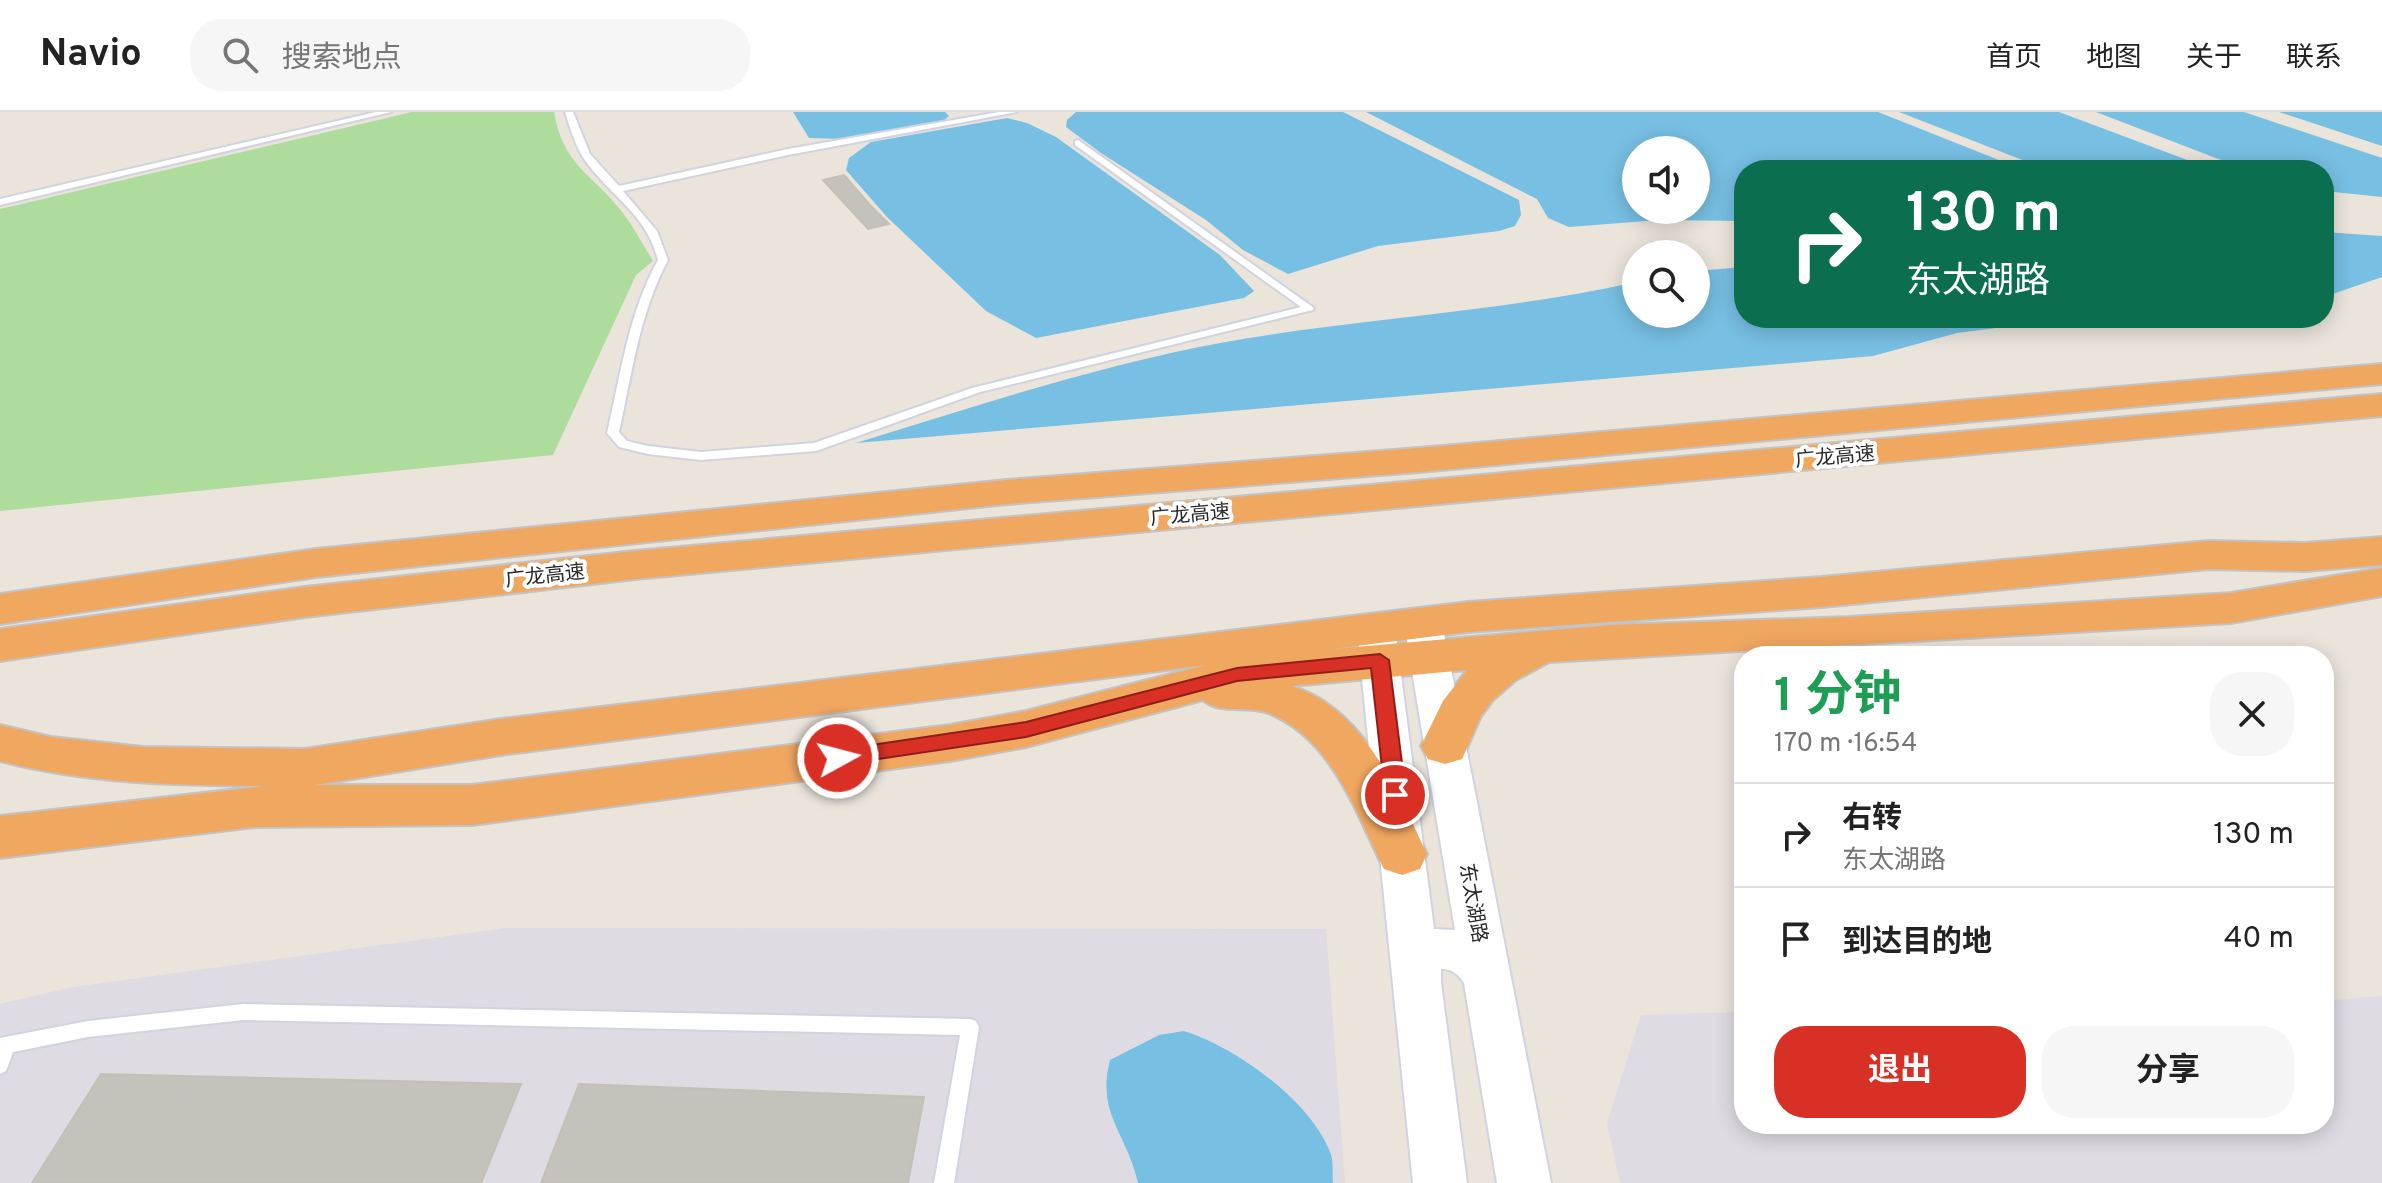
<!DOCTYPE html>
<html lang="zh">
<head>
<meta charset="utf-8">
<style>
	:root { --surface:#fff; --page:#f6f6f6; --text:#222; --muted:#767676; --line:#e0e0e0; --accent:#d93025 }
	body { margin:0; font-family:Overpass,"Noto Sans SC",sans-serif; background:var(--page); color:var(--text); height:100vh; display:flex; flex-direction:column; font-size:30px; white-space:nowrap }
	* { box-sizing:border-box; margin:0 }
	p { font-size:26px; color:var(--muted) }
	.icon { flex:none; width:44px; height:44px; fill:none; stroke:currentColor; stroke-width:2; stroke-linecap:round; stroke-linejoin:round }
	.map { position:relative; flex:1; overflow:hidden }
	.panel { position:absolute; left:1734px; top:534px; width:600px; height:488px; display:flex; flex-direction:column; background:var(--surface); border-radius:32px; box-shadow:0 4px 20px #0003 }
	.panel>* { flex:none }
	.guide { position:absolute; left:1734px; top:48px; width:600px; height:168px; border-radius:32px; box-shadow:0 4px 20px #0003; background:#0b6e4f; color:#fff; overflow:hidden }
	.fabs { position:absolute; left:1622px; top:24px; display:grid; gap:16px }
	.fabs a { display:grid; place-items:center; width:88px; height:88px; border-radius:50%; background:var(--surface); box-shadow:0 4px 20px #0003; font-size:40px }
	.pin { position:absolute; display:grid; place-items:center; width:68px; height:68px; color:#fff; margin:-34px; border:4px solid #fff; border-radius:50%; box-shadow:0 2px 8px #0007 }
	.me { position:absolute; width:88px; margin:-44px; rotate:83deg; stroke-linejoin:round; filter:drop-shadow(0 0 6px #0008) }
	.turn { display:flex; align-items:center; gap:28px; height:168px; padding:0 40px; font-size:36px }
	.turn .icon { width:104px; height:104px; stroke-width:2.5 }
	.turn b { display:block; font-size:56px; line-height:68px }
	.round { display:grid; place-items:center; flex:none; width:84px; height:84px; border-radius:32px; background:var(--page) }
	.head { display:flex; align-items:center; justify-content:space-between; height:136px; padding:0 40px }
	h1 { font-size:48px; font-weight:700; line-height:60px; color:#1e9e55 }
	.primary-button { display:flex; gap:16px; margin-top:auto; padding:16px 40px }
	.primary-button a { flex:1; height:92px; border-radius:32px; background:var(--accent); color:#fff; font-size:32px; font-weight:700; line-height:92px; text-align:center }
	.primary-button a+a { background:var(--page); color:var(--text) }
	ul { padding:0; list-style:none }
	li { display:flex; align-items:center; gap:24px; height:104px; padding:0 40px; border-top:2px solid var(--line) }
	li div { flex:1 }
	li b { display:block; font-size:30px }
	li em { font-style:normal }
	header { display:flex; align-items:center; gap:48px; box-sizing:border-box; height:112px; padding:0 40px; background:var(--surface); border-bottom:2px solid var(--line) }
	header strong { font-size:38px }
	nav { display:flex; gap:44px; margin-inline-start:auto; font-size:28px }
	.search { width:560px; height:72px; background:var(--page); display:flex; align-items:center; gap:20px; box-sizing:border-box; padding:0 28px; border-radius:32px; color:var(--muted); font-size:30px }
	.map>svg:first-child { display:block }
	.industrial { fill:#dedbe2 }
	.green { fill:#aedc9c }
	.water { fill:#77bfe3; fill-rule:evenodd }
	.building { fill:#c5c1bb; stroke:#c5c0b5; stroke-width:2 }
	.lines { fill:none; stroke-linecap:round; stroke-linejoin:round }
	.service-casing { stroke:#d1d3e0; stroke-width:4 }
	.secondary-casing { stroke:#d1d3e0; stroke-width:4 }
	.motorway-casing { stroke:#c3c3c3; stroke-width:4 }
	.service { fill:#fff; fill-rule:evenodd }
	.secondary { fill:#fff; fill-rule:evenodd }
	.motorway { fill:#f0a760; fill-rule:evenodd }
	.route { fill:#d93025; stroke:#8d1f18; stroke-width:2 }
	.labels { text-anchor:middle; stroke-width:8; stroke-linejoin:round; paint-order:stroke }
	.street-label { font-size:20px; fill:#282828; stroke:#fff }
</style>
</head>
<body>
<header>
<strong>Navio</strong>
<div class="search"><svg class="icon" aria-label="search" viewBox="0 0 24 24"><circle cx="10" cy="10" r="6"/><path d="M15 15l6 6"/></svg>搜索地点</div>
<nav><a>首页</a><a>地图</a><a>关于</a><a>联系</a></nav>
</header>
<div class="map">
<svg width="2382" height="1071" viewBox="0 0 2382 1071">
	<rect width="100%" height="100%" fill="#eae4db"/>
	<path class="industrial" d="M506,816L1326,817L1345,1071H0V892L73,875Z
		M2382,884V1071H1620L1607,1011L1641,903L1744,900V1012H2324V889Z"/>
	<path class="green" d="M412,0H554C563,54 593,62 623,101C634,116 643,133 653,149L636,163L553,343L0,399V97Z"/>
	<path class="water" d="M793,0H945L949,4L942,10L843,27L809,26Z
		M1076,0H1343L1519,88L1521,103L1515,114L1499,119L1378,134L1288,162L1243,138L1206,108L1101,41L1066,15L1067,8Z
		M1366,0H1878L2024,58H1744V109L1659,108L1569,115L1548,106L1537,87ZM1636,38H1696V98H1636Z
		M1899,0H2059L2214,58H2048Z
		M2096,0H2244L2382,46V85L2324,79V58H2247Z
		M2279,0H2382V34Z
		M1007,6L1027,11L1056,25L1220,143L1254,179L1244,186L1036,226L986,199L887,105L846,58L849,46L871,30Z
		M2324,120L2382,124V165L2324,185Z
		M1744,155V206H2074L1957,221L1873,244L856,331C976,294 1097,254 1220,231C1358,206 1499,201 1636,170V202H1696V159Z
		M1184,919C1235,935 1310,988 1330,1040C1334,1049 1332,1062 1333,1071H1138C1127,1021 1096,1002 1110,948L1159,923Z"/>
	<path class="building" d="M844,63L870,93L889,112L868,117L823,68Z
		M101,962L521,972L481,1071H32Z
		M579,972L924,985L908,1071H541Z"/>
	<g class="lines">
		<defs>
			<path id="service" d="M376,0H391L0,93V87Z
				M565,0H573L590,42L619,74L788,37L999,0H1017L788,43L623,79L657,119L668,148C639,202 632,262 619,320L627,329L648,334L701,340L814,331L972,276L1301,195L1075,33V29L1078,28L1314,196L1313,198L980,280L816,339L701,348L648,342L619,335L607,321C621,262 628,202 658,148C646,101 610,84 584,47C575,33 570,16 565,0Z
				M243,892L970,907L976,909L979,915L954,1071H934L960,923L243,908L88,925L13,940L6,959L0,962V926L88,909Z"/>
			<path id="secondary" d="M1423,498L1436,502L1442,511L1551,1071H1497L1464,871C1458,862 1452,857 1441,857V871L1467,1071H1413L1357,517L1363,508L1376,504L1389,508L1395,517L1434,817L1455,818L1404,511L1410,502Z"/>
			<path id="motorway" d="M2382,252V272L1419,360L1007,392L316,465L0,512V482L316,437L1007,368L1419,336Z
				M2382,282V304L635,467L305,505L0,549V517L305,475L635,439Z
				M2382,425V453L2305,459L2208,457L1822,495L1468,520L1332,537L1612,513L1849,505L2231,481L2382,456V484L2231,511L1549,550L1516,568L1493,588L1481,604L1462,647L1445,652L1428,647L1421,634L1443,589L1467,558L1291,574C1364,596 1397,679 1427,742L1420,757L1402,763L1384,757C1356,701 1332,626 1268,601C1248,593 1219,603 1203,588L1026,635L950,649L472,713L254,715L0,746V704L266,674C176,673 88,672 0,649V613L51,625L143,635L305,637L501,607L1468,490L1822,465L2208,429L2305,431ZM1206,553L1026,599L950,613L472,673H315L501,643Z"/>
		</defs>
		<use href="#service" class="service-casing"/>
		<use href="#secondary" class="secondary-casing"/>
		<use href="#motorway" class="motorway-casing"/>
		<use href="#service" class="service"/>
		<use href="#secondary" class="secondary"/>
		<use href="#motorway" class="motorway"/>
	</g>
	<path class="route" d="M1380,542L1389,548L1406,683L1395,691L1385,683L1371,556L1237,569L1026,625L838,653L828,646L838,638L1026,610L1237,556Z"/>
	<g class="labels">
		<g class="street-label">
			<text transform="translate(1835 344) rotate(-5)" y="7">广龙高速</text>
			<text transform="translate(1190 402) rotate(-5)" y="7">广龙高速</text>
			<text transform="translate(545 463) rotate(-6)" y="7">广龙高速</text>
			<text transform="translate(1474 791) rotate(80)" y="7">东太湖路</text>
		</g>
	</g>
</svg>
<div class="fabs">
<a><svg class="icon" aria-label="sound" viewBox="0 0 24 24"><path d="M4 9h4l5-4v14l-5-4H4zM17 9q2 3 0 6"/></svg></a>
<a><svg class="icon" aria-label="search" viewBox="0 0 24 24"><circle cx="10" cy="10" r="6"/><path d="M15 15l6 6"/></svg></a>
</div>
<div class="pin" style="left:1395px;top:683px;background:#d93025"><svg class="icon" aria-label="arrive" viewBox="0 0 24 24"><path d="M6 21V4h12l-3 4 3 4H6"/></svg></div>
<svg class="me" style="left:838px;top:646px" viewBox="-20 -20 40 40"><circle r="17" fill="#d93025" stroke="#fff" stroke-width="3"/><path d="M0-11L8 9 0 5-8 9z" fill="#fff"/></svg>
<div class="guide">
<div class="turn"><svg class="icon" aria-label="right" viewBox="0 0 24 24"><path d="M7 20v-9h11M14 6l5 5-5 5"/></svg><div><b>130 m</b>东太湖路</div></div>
</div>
<section class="panel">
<div class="head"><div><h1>1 分钟</h1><p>170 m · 16:54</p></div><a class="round"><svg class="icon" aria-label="close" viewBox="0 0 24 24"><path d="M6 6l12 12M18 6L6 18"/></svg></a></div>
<ul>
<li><svg class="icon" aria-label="right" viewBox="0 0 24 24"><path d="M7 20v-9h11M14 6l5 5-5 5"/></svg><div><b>右转</b><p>东太湖路</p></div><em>130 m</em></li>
<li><svg class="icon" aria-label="arrive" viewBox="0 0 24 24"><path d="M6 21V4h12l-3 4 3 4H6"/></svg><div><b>到达目的地</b></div><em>40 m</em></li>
</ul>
<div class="primary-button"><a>退出</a><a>分享</a></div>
</section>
</div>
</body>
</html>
